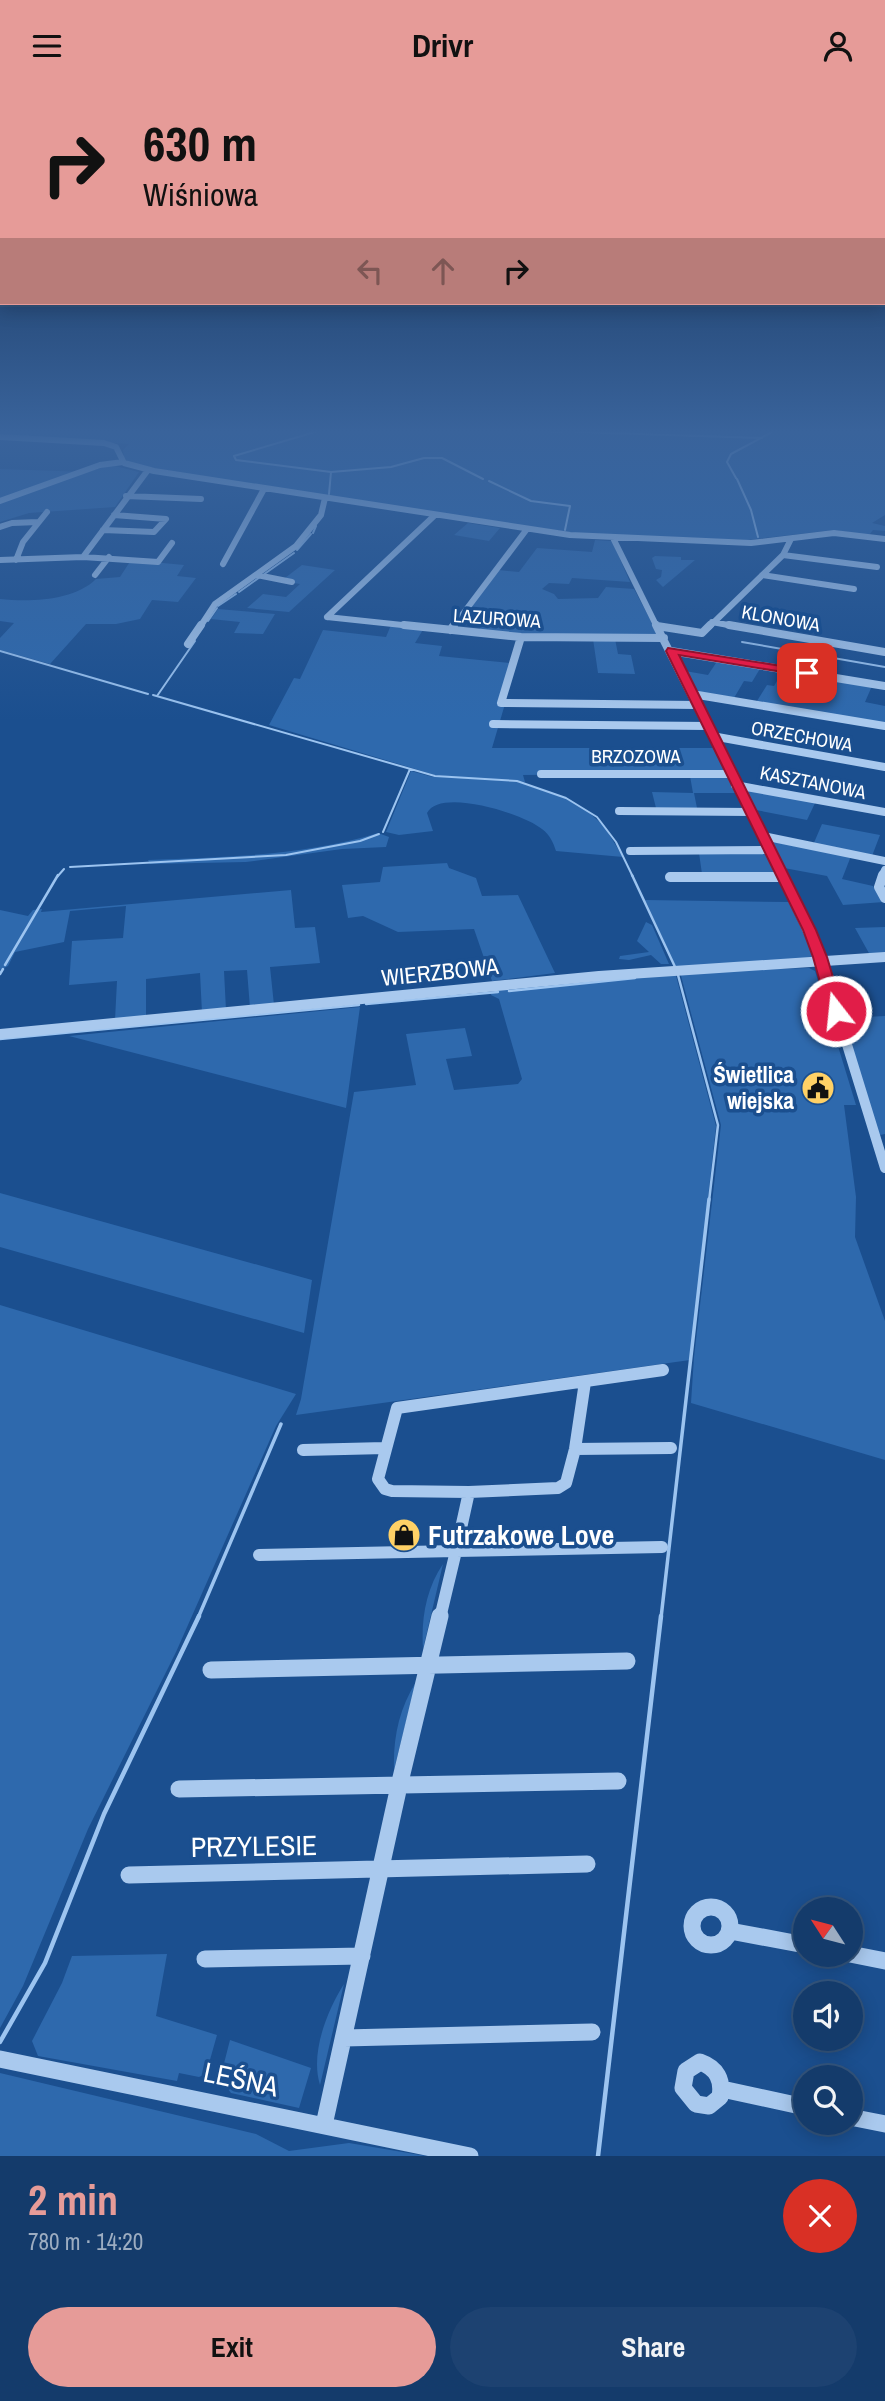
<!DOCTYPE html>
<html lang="en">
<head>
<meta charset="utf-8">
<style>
	:root { --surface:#143b6b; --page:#1d4271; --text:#f1f3f6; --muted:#9dadc1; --line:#33557e; --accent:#e69b98 }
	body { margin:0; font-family:"Archivo Narrow",sans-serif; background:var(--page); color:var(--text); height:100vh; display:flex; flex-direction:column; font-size:26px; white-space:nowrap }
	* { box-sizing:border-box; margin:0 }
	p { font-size:23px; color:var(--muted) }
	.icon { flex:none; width:38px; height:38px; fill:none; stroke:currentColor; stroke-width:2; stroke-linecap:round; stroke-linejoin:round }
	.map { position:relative; height:2065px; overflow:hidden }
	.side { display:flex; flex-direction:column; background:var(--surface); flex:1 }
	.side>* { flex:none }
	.top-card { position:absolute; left:0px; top:0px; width:886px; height:214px; box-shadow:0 4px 18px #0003,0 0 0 2px var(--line); background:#e69b98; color:#111; overflow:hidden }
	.needle { width:46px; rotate:306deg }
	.buttons { position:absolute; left:793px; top:1806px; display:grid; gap:14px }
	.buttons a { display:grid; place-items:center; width:70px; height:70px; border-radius:50%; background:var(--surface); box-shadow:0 4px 18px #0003,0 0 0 2px var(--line); font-size:35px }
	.pin { position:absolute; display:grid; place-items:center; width:60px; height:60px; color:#fff; margin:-30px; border-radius:14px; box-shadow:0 4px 10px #0006 }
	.me { position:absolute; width:77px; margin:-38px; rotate:344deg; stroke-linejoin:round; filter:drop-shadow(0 0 5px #0008) }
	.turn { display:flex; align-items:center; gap:24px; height:147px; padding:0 28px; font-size:32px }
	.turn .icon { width:91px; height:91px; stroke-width:2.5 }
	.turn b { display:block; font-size:49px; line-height:60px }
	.lanes { display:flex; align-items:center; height:66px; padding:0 28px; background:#0003; justify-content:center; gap:35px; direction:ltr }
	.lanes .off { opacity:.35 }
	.round { display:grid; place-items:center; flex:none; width:74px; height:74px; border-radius:37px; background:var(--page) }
	.headline { display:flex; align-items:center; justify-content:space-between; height:119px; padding:0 28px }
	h1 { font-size:42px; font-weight:700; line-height:52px; color:var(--accent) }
	.action { display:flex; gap:14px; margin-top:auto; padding:14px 28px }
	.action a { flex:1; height:80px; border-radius:42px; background:var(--accent); color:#111; font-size:28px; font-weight:700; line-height:80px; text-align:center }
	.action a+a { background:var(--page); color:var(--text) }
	header { display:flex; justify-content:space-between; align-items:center; height:91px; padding:0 28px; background:var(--accent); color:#111; font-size:32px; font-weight:700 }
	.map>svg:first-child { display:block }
	.green { fill:#2e69ad }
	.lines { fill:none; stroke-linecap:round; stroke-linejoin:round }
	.stream-far3 { stroke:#9cc4f0; stroke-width:2 }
	.stream-far2 { stroke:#9cc4f0; stroke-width:2.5 }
	.stream-far1 { stroke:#9cc4f0; stroke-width:3.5 }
	.stream { stroke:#9cc4f0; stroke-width:4.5 }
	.minor-far4 { stroke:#a9c9ee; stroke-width:6 }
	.minor-far3 { stroke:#a9c9ee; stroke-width:8 }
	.minor-far2 { stroke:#a9c9ee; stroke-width:10 }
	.minor-far1 { stroke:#a9c9ee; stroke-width:12 }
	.minor { stroke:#a9c9ee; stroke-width:17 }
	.route { fill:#e11d48; stroke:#92132f; stroke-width:2 }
	.labels { text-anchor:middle; stroke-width:7; stroke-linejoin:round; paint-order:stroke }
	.far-street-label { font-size:19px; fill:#fff; stroke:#1b4f8f }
	.street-label { font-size:23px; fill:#fff; stroke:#1b4f8f }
	.poi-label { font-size:23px; font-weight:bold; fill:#fff; stroke:#1b4f8f; text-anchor:end }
	.near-poi-label { font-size:28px; font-weight:bold; fill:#fff; stroke:#1b4f8f; text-anchor:start }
	.near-street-label { font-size:28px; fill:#fff; stroke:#1b4f8f }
</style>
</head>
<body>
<header><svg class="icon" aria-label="menu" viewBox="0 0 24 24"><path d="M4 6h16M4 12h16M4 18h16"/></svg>Drivr<svg class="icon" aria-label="person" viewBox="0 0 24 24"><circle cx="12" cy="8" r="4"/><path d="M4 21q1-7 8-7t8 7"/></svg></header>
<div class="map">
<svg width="885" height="2065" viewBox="0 0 885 2065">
	<rect width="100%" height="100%" fill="#1b4f8f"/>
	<path class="green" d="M0,341H885V424L872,432L885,435V440L873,439L869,444L834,439L747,449L574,442L205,387L130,372L124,367L123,359L129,353L0,344Z
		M111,374L139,381L115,416L29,422L0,431V378L87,381Z
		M468,432L500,437L489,450L454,444Z
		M595,449L612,450L630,491L572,487L569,493L549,492L542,498L554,503L558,508L598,507L606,496L634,498L659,545L519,544L478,540L493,520L469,516L498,479L519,481L537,457L592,461Z
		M655,465L681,466V469H695L663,496L656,489L661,486L662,479L656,478L652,467Z
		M131,469L184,474L177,485L196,487L178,511L152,509L140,528L116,533H86L50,573L0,559V547L14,532L0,530V508C30,511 74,510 96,488L120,486Z
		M302,474L335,479L289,521L247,517L263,503L286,506L300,493L281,490Z
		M218,518L275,523L263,543L234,542L240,531L211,528Z
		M391,534L424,537L415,552L442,555L439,565L510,572L497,613H505L492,657H713L725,682L523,684L525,691L474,687L518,691L565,707L586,719L604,735L623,766L556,760C553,751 550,744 542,738C524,723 440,696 427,722L433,740L399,744L386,741L411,680L433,686H455L435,684L269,634L294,587L300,588L323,539L386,546Z
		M593,548H615L618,563L631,564L635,583L598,582Z
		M718,569L761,576L752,591L744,590L734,607L695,601L685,580L708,584Z
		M783,580L872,595L865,611L885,615V634L757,610L767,594L774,595Z
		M690,685L728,687L735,702H694L697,717H656L652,701L693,702Z
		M745,697L816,710L807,729L756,719Z
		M822,733L880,744L872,765L813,754Z
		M378,742L389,746L386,756L342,758L246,771L150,773L148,769C226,766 303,765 378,742Z
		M778,750L851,765L842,788L873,795L884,811L843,814L827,785L784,777L771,753Z
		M767,761L777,781L774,783H702L699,762Z
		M447,772L449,777L476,787L482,805L518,804L555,882L492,890L474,838L398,841L363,825L348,827L342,794L380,791L383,776Z
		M291,799L295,837L315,836L320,872L270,876L274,914L250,917L247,879L224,880L226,919L202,922L200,882L146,888V927L115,929L117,890L69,894L72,850L123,847L126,815L70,820L64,851L15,861L8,875L0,879V819L28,825L33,819L42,818L41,821Z
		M645,809L789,811L815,866L807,869L677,878Z
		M646,831L652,834L669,873H661L651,864L629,869L619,868L620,865L649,861L637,850Z
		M885,836V863L870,864L855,837Z
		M809,877L815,880L856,1014H844L856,1106L855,1146L885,1230V1369L691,1312L694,1266L721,1034L680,881Z
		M827,880H830L846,927L885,925V1043L880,1044L885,1064Z
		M675,881L716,1035L690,1269L296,1324L301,1308L354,1001L416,994L406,943L465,937L472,965L446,968L454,999L518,993L522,988L499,908L491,904L492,897Z
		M360,916L346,1017L69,945Z
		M0,1102L312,1189L304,1242L0,1156Z
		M0,1214L296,1303L276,1335L176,1561L88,1738L23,1895L0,1937Z
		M443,1473L423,1558C421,1528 426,1498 443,1473Z
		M416,1591L394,1679C393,1647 399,1618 416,1591Z
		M167,1863L156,1925L217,1944L206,1983L199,1986L179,1982L177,1990L38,1965L32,1950L62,1892L72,1865Z
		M344,1893L320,1994C310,1962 327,1920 344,1893Z
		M230,1949L311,1977L299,2017L231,2002L220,1988Z
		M0,1982L256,2043L289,2060L349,2052L426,2065H0Z"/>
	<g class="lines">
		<path class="stream-far3" d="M315,341L234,365L236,369L331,381L391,376L424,367H442L483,388
			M552,341H562
			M576,341L762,347
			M736,387L727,371L731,363L772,341
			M737,388L751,419L758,446
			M489,390L531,410L570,415L565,439
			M329,403L331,381
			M313,442L316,435
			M297,459L311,443
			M263,484L294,462
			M239,501L260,486
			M218,515L236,503
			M208,530L217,517
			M742,551L885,576
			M0,560L148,603
			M153,604L435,685L517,690L566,707L597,726L616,751L633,786
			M157,605L195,550
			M383,741L410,678
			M70,776L286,764L360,750L379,743
			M57,786L64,778"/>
		<path class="stream-far2" d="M632,784L676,878
			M5,874L58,784
			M0,883L3,878
			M678,884L718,1034L709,1110
			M509,900L635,887
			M366,913L498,901
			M0,948L359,914"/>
		<path class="stream-far1" d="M198,1527L281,1333
			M661,1527L709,1108"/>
		<path class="stream" d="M0,1951L45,1872L104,1723L199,1525
			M598,2065L661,1525"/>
		<path class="minor-far4" d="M0,346L104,352L116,356L124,372L154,380L570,444L751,452L834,442L885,448
			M126,405L201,408
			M0,410L100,374L123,371
			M0,436L12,432L38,431
			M103,439L154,441L166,428L114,424
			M613,447L657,536
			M783,464L877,476
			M83,466L148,379
			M0,469L83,466L158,471L172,452
			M16,469L23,451L47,421
			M223,473L264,398
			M95,484L109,466
			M257,484L292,491
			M762,484L854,498
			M327,526L421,536
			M327,526L435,424
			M712,531L739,536
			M657,535L661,536
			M200,536L215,513L296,455L321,424L325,407
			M453,536L527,438
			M709,536L783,464L791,448"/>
		<path class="minor-far3" d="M404,534L521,546L664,547
			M656,534L783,786
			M729,534L885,561
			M657,535L702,542L710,534
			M450,539L454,534
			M521,546L501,612L698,614
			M188,553L201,534
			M671,560L885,595
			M692,603L885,635
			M493,633L708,635
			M712,645L885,676
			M541,683H730
			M735,694L885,721
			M619,720L751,721
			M763,745L885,770
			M630,760L769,759
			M670,786H783
			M882,786L885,779"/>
		<path class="minor-far2" d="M782,784L820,866L885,1077
			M883,784L879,796L885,807
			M670,786H783
			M0,943L599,885L885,866"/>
		<path class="minor-far1" d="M575,1358L671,1357
			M303,1359L385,1357
			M469,1401L558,1397L566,1392L575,1358L585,1291
			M662,1456L456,1460L469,1401L392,1400L385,1398L378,1388L397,1317L663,1279
			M259,1464L456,1460L440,1527"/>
		<path class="minor" d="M211,1579L627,1570
			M179,1698L618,1690
			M129,1784L587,1773
			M692 1835a19 19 0 1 1 38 0a19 19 0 1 1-38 0Z
			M730,1840L805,1854
			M850,1863L885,1870
			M205,1868L362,1865
			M344,1947L592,1941
			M0,1968L470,2065
			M700,1971C717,1977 723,1989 720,2006L709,2015L696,2013L683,1997L686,1980Z
			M722,1998L805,2016
			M850,2026L885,2033
			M324,2034L399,1695L440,1525"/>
	</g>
	<linearGradient id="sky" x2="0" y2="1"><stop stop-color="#0f2b4f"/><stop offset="0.54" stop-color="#39639b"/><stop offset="1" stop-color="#39639b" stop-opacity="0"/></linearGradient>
	<rect width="885" height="630" fill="url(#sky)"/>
	<path class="route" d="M668,557L807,579L813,582L807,585L679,564L816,839L827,866L843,920L841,923H831L828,920L813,866L803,839L666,560Z"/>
	<defs>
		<symbol id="civic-disc" viewBox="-11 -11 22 22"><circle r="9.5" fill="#ffd166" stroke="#1b4f8f"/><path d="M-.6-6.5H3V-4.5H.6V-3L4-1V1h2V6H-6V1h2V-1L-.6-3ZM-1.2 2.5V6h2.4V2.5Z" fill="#111"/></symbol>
		<symbol id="shop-disc" viewBox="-11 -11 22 22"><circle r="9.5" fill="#ffd166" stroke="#1b4f8f"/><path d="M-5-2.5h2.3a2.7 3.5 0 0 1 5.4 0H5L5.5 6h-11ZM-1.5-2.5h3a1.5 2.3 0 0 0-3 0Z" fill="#111"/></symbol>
	</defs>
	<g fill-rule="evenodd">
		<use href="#civic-disc" x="799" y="978" width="38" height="38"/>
		<use href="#shop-disc" x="385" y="1425" width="38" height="38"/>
	</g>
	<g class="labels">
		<g class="far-street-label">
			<text transform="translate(497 527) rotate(4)" y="7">LAZUROWA</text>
			<text transform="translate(781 527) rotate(10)" y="7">KLONOWA</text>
			<text transform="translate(802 645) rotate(10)" y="7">ORZECHOWA</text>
			<text x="636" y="672">BRZOZOWA</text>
			<text transform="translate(813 691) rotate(11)" y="7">KASZTANOWA</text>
		</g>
		<g class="street-label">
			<text transform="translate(440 881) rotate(-6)" y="8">WIERZBOWA</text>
		</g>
		<g class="poi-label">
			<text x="794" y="992">Świetlica<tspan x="794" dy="26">wiejska</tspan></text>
		</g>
		<g class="near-poi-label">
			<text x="428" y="1454">Futrzakowe Love</text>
		</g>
		<g class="near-street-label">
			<text transform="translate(254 1755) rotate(-1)" y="10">PRZYLESIE</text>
			<text transform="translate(241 1988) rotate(12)" y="10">LEŚNA</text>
		</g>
	</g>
</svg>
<div class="buttons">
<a><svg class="needle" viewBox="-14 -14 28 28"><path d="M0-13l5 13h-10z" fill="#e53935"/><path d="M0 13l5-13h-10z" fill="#9dadc1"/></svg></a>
<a><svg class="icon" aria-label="sound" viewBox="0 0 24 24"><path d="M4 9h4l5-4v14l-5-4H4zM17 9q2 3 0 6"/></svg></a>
<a><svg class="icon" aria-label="search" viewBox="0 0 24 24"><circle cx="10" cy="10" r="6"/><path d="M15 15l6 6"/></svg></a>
</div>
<div class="pin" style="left:807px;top:582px;background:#d93025"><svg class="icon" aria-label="arrive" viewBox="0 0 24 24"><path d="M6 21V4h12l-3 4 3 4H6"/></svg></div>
<svg class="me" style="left:836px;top:920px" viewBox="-20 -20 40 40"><circle r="17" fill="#e11d48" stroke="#fff" stroke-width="3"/><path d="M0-11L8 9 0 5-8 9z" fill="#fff"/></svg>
<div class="top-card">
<div class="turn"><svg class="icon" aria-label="right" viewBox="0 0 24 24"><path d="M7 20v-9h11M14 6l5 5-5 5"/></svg><div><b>630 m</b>Wiśniowa</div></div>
<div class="lanes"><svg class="icon off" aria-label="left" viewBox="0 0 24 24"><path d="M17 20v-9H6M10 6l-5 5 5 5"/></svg><svg class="icon off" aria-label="ahead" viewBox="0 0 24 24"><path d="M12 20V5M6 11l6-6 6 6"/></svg><svg class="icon" aria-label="right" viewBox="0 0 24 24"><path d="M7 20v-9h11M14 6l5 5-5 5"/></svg></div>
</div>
</div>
<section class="side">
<div class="headline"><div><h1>2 min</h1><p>780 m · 14:20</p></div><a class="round" style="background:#d93025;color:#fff"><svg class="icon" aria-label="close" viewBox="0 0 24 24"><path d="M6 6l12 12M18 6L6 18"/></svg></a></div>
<div class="action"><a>Exit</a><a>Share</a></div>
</section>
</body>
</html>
